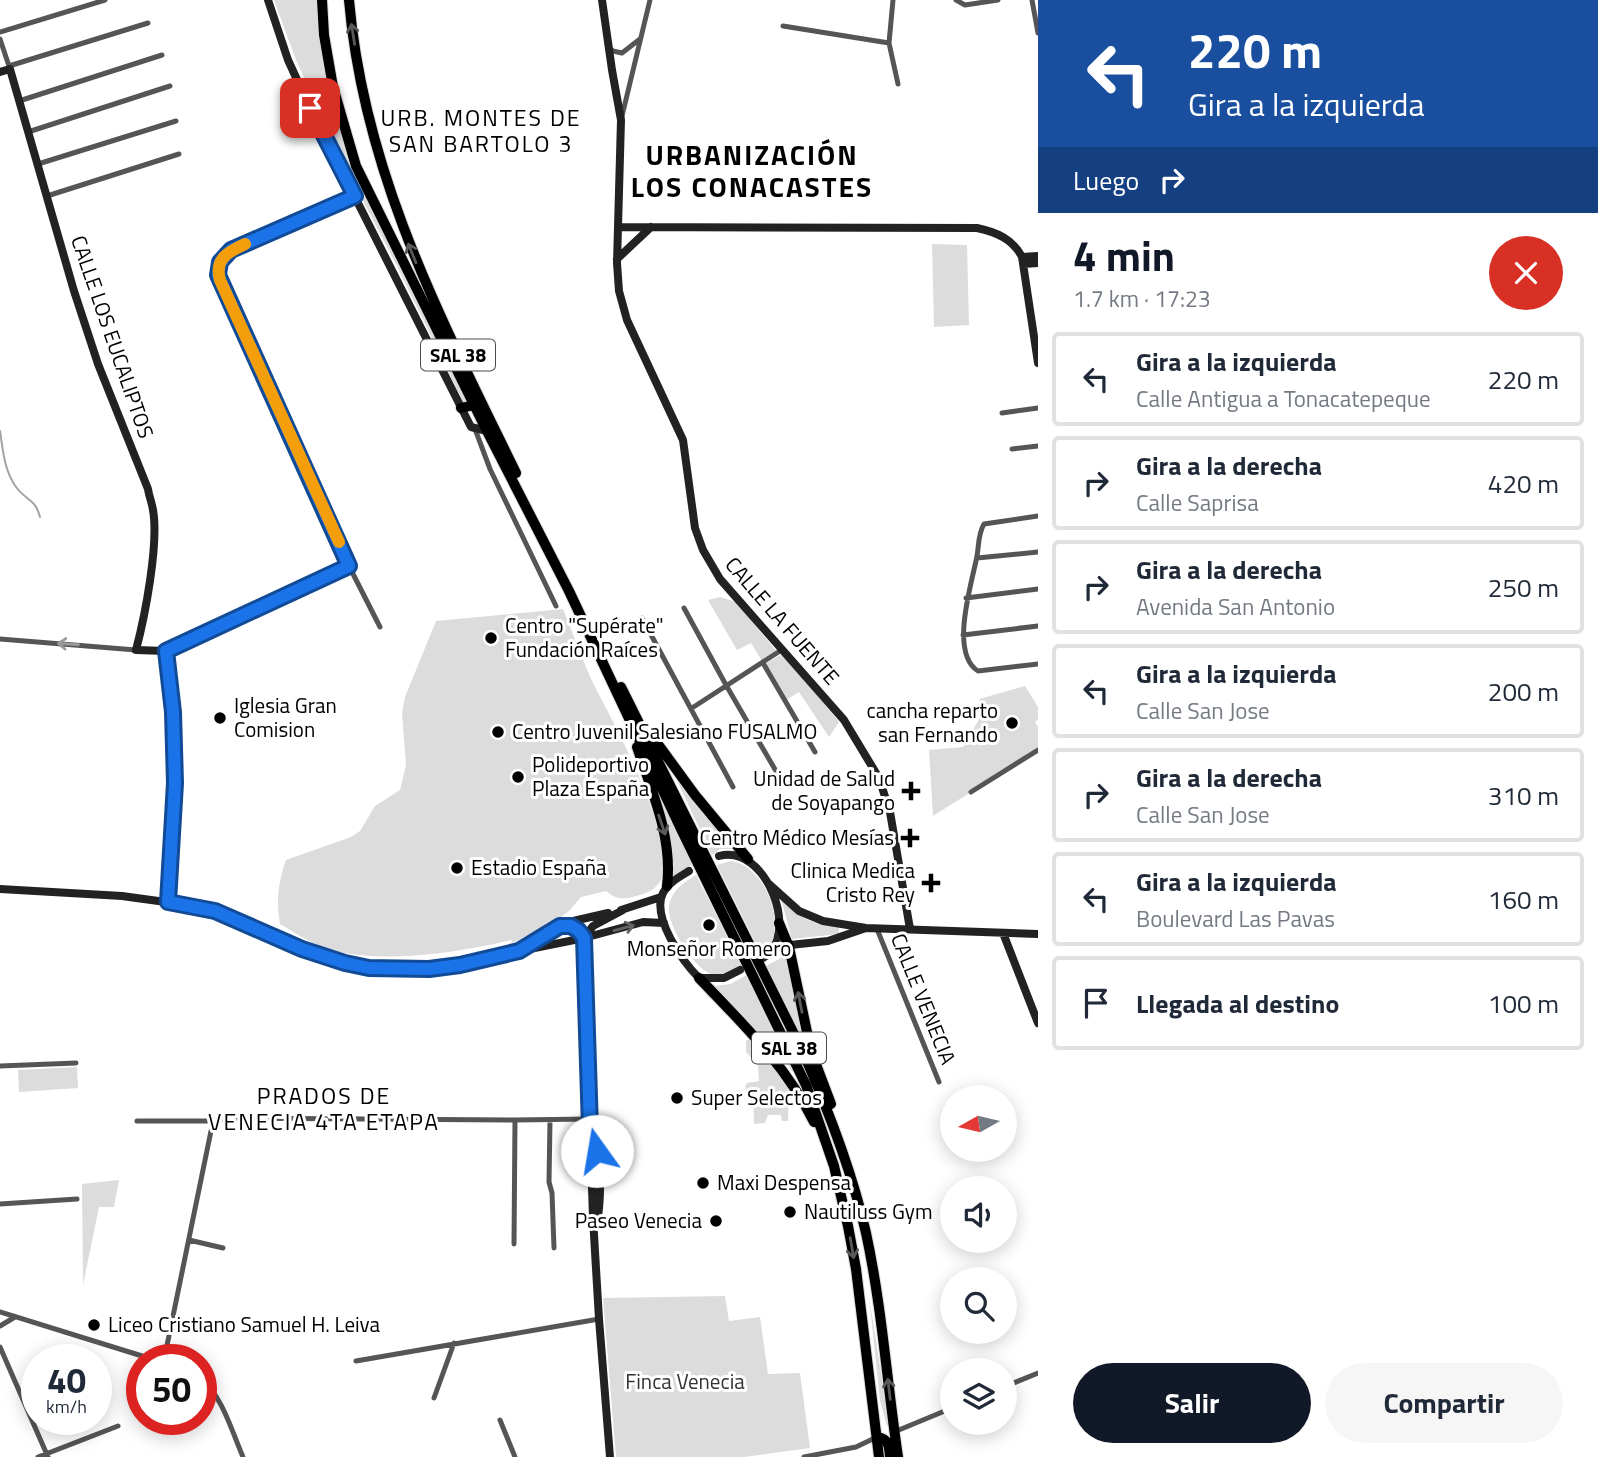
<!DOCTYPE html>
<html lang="es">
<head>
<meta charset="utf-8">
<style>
	:root { --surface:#fff; --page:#f6f6f7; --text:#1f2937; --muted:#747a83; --line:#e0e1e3; --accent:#111827 }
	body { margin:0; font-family:"Titillium Web",sans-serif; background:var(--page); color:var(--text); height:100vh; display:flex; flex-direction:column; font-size:26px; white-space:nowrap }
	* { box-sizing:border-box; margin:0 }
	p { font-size:23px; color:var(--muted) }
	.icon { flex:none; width:38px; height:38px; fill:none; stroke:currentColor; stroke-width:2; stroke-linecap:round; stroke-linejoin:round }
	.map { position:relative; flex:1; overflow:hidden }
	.drawer { display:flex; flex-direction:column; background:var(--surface); width:560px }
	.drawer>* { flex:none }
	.top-card { background:#1a4fa0; color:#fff; overflow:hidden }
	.needle { width:46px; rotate:262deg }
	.buttons { position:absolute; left:940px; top:1085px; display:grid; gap:14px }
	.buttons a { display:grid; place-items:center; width:77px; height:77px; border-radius:50%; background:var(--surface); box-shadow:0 4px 18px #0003; font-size:35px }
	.speed { position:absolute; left:21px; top:1344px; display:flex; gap:14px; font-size:35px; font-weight:700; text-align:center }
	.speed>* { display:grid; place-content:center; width:91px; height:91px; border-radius:50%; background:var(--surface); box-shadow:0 4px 18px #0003; line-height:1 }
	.speed small { font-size:18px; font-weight:400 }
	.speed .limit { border:10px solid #d22; background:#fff; color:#111 }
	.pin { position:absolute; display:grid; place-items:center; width:60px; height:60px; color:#fff; margin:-30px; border-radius:14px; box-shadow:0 4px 10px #0006 }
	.me { position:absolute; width:77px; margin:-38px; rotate:347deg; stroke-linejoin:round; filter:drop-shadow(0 0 5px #0008) }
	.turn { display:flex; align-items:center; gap:24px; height:147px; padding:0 35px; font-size:32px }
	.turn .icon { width:91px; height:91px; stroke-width:2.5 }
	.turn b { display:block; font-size:49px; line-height:60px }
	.then { display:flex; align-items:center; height:66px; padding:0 35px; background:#0003; gap:14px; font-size:26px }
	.round { display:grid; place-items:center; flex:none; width:74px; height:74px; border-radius:37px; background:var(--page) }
	.summary { display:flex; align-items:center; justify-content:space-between; height:119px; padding:0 35px }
	h1 { font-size:42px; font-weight:700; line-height:52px; color:var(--accent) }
	.action { display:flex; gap:14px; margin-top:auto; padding:14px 35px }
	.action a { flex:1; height:80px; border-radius:42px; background:var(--accent); color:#fff; font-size:28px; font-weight:700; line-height:80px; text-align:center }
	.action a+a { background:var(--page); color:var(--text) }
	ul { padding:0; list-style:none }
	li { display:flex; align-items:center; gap:21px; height:94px; margin:0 14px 10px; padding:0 21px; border:4px solid var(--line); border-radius:7px }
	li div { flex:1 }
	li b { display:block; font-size:26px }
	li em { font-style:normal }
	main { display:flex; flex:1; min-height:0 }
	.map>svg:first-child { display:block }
	.green { fill:#dcdcdc }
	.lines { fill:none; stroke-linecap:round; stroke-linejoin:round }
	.stream { stroke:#a3a3a3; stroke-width:2 }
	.highway-casing { stroke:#dbdbdb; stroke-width:12 }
	.street { stroke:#555; stroke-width:5 }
	.secondary { stroke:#222; stroke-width:8 }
	.highway { stroke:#000; stroke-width:10 }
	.oneway { stroke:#595959 }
	.oneway2 { stroke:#999 }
	.oneway3 { stroke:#646464 }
	.route-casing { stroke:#114b97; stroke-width:18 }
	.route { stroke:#1a73e8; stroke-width:12 }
	.slow { stroke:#f59e0b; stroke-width:12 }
	.poi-dot { fill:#000; stroke:#fff; stroke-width:2.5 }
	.labels { text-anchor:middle; stroke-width:6; stroke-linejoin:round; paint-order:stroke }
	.shield { fill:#fff; stroke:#4c4c4c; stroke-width:2 }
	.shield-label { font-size:19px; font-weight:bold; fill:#000 }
	.street-label { font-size:21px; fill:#000; stroke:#fff }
	.poi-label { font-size:21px; fill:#000; stroke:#fff; text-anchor:start }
	.park-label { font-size:21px; fill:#333; stroke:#fff }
	.neighbourhood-label { font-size:23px; letter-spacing:2px; fill:#000; stroke:#fff }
	.district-label { font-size:28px; font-weight:bold; letter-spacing:2px; fill:#000; stroke:#fff }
</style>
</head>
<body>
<main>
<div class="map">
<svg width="1038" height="1457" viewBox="0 0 1038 1457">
	<rect width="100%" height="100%" fill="#fff"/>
	<path class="green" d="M274,0H322L348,142L474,405L466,408L394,260L340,157L296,60Z
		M932,244L967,245L969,325L934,327Z
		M720,597L736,602L777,652L762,661L751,643L737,650L708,600Z
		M563,609C574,635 583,663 596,689C617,728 671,831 663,874C660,886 651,892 640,895C626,899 618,901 606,891L581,897L569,911L561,917L513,943L511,940C458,953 364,968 313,943C302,938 291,930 280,924C276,900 278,883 286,860L351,837L360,831L375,806L400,790L406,765L402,713L405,697L436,621Z
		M780,655L787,659L839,722L829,737L799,692L785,701L764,665Z
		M1025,686L1038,707V719L1035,722L1038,727V750L933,816L929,750L963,747L984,711L979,699Z
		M669,764L693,801L735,849H720L712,855Z
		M647,767L694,863L673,877C677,839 659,803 647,767Z
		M731,861C767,866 791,931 762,956L717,865Z
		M696,875L742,966C734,969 725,975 716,975C696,974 667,925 669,907C671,891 684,882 696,875Z
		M781,899C805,921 807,922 839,927V934L792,939Z
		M788,954L806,1052L766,966Z
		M747,975L803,1085L776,1050L715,988V986L730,984Z
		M751,1038L789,1083L788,1121H782L781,1115H768L765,1123L754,1124L753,1095L747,1094L745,1086L747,1083L759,1081L758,1065L746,1052V1041Z
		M77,1067L78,1088L19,1092L18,1070Z
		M119,1180L114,1207H99L83,1285L82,1184Z
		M725,1296L729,1321L760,1317L768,1374L800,1373L810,1448L744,1457H616L603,1298Z
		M869,1296L889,1424L887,1426L880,1401Z"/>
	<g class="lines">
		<path class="stream" d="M0,431C3,450 4,470 16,487C26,501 35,498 40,517"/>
		<defs>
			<path id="highway" d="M322,0L324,35L333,87L356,166L487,431L569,591L682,831L806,1085L834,1166L848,1226L856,1269L879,1457
				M349,0C364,174 441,319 516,473
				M461,408L474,405
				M621,687L802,1050C828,1109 852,1171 866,1233C882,1307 887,1383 898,1457
				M649,732L695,795L748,859
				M637,747C652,792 673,838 667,886
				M779,923L789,947L811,1051L831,1104
				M699,978C742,1023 786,1065 814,1122
				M877,1437C889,1439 889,1446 890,1457"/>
		</defs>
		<use href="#highway" class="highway-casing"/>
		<path class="street" d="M893,0L889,43L898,84
			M956,0L965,5L998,0
			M1032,0L1038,33
			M783,26L889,43
			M0,32L105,0
			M0,39L10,69
			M608,47L613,51L622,53L640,39
			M9,66L148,23
			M19,101L162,55
			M622,116L650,0
			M28,132L170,86
			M38,164L176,121
			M47,196L179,154
			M1002,413L1038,408
			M475,429L490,469L556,606
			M1012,449L1038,446
			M1038,516L984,524C978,534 979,545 977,556C972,583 949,653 978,671L1038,664
			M977,558L1038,552
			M349,566L380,627
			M966,598L1038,589
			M684,608L726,685L780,778
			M642,618L733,787
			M963,635L1038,626
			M0,639L136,650
			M763,663L815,752
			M692,708L783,649
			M971,792L1038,750
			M877,929L939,1082
			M0,1066L76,1063
			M550,1120L549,1182L552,1193L554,1248
			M137,1121H216
			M0,1204L77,1199
			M189,1240L223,1248
			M514,1244L515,1120
			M0,1312L155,1360
			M0,1326L15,1317
			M0,1347L48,1457
			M164,1360L211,1131L216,1121L227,1118L515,1120L590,1119
			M356,1361L599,1319
			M201,1379C223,1397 232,1432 243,1457
			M1004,1387L1038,1373
			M434,1398L454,1343
			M500,1420L515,1457
			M894,1432L952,1408
			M38,1457L118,1426
			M804,1457L856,1447L877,1437"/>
		<path class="secondary" d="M268,0L288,60L310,108L471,427L487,431
			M602,0L612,70L621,120L617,263L619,291L627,320L683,440L695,528L703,550L720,579L844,720L879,778L890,812L910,929
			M0,72L10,69L74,291L98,364L148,489C149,496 152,503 153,510C159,544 145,616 136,650L166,651L349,566L218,275L220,262L231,250L354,196
			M618,227L977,228C996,232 1013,239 1022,257L1038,363
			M1022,257L1038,256
			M617,259L651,227
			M1024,264L1038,263
			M166,651L175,754L168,902
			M719,856C767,843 801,937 763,958
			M689,871C679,877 668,883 663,893C651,917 683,962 699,978H724L740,970
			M769,884L799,911L823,921L866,928L1038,934
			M0,889L122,896L202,907L230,916L276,939L325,957L353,965L385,969H429L460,965L491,957L584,938L643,922L664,923
			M621,910L661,897
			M1003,933L1038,1023
			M525,948L569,922L608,913
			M771,954L790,945L828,941L866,928
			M590,1129C603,1145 601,1202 597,1222
			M610,1457L599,1319L593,1218L584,938L593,926L623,910"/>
		<use href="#highway" class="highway"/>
	</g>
	<defs><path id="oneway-shaft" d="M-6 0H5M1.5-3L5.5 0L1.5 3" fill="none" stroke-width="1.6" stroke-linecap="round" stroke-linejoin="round" transform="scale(1.75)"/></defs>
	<g class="oneway">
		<use href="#oneway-shaft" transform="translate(353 34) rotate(-99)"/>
		<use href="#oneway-shaft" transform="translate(412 253) rotate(-112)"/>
		<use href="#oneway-shaft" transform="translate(662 825) rotate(71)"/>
		<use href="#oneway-shaft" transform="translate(800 1002) rotate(-101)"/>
		<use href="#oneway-shaft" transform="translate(852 1248) rotate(80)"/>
		<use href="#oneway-shaft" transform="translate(889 1389) rotate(-97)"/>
	</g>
	<use class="oneway2" href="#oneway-shaft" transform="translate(68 644) rotate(-176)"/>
	<use class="oneway3" href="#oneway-shaft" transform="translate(624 928) rotate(-15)"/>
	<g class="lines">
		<defs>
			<path id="route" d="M310,108L355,196L231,250L220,262L218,275L349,566L166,651L173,712L175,783L168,902L215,911L302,949L345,963L369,968L429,969L460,965L519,951L560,926H571L579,931L584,938L590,1128L597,1139V1151"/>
		</defs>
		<use href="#route" class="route-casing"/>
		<use href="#route" class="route"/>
		<path class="slow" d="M245,244C228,252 214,259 220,280L339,542"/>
	</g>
	<g class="poi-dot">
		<circle cx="491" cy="638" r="7"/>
		<circle cx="220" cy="718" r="7"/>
		<circle cx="1012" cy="723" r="7"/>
		<circle cx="498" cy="732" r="7"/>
		<circle cx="518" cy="777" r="7"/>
		<path d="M907.5 780.5h7v7h7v7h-7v7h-7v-7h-7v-7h7z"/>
		<path d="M906.5 827.5h7v7h7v7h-7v7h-7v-7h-7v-7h7z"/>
		<circle cx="457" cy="868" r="7"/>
		<path d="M927.5 872.5h7v7h7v7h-7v7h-7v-7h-7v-7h7z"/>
		<circle cx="709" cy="925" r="7"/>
		<circle cx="677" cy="1098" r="7"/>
		<circle cx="703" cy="1183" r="7"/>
		<circle cx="790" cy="1212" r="7"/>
		<circle cx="716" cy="1221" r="7"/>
		<circle cx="94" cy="1325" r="7"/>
	</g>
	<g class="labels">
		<g class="shield">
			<rect x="421" y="339.5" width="74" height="31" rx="5"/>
			<rect x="752" y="1032.5" width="74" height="31" rx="5"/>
		</g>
		<g class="shield-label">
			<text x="458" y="362">SAL 38</text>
			<text x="789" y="1055">SAL 38</text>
		</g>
		<g class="street-label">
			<text transform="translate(112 337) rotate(71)" y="7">CALLE LOS EUCALIPTOS</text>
			<text transform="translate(782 621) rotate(49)" y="7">CALLE LA FUENTE</text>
			<text transform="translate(923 999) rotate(68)" y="7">CALLE VENECIA</text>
		</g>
		<g class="poi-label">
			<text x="505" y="633">Centro "Supérate"<tspan x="505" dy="24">Fundación Raíces</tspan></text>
			<text x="234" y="713">Iglesia Gran<tspan x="234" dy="24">Comision</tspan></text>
			<text x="998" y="718" text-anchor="end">cancha reparto<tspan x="998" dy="24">san Fernando</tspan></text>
			<text x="512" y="739">Centro Juvenil Salesiano FUSALMO</text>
			<text x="532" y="772">Polideportivo<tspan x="532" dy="24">Plaza España</tspan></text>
			<text x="895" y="786" text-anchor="end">Unidad de Salud<tspan x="895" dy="24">de Soyapango</tspan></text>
			<text x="894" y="845" text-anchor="end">Centro Médico Mesías</text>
			<text x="471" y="875">Estadio España</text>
			<text x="915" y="878" text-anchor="end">Clinica Medica<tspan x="915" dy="24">Cristo Rey</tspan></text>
			<text x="709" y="956" text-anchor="middle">Monseñor Romero</text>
			<text x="691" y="1105">Super Selectos</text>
			<text x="717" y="1190">Maxi Despensa</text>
			<text x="804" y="1219">Nautiluss Gym</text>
			<text x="702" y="1228" text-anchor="end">Paseo Venecia</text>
			<text x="108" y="1332">Liceo Cristiano Samuel H. Leiva</text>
		</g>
		<g class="park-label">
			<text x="685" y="1389">Finca Venecia</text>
		</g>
		<g class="neighbourhood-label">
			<text x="481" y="126">URB. MONTES DE<tspan x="481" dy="26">SAN BARTOLO 3</tspan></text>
			<text x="324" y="1104">PRADOS DE<tspan x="324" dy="26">VENECIA 4TA ETAPA</tspan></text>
		</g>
		<g class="district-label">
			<text x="752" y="165">URBANIZACIÓN<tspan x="752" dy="32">LOS CONACASTES</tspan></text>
		</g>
	</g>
</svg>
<div class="buttons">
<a><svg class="needle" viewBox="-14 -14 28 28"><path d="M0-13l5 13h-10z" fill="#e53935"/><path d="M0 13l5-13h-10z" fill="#747a83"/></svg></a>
<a><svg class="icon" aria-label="sound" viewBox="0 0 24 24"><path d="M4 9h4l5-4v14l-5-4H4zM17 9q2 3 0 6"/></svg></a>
<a><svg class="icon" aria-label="search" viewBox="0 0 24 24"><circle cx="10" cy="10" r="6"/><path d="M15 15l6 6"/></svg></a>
<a><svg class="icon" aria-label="layers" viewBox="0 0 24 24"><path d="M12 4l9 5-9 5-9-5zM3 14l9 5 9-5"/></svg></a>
</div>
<div class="speed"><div>40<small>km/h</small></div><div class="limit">50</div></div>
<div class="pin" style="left:310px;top:108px;background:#d93025"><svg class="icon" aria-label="arrive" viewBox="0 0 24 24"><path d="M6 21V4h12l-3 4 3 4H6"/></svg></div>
<svg class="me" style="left:597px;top:1151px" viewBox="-20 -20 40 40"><circle r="19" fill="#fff"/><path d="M0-13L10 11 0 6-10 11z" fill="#1a73e8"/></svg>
</div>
<section class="drawer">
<div class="top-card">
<div class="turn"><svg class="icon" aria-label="left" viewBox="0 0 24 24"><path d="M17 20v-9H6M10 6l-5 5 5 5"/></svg><div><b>220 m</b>Gira a la izquierda</div></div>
<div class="then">Luego<svg class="icon" aria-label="right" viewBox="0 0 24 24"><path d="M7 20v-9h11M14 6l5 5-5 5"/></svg></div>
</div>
<div class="summary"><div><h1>4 min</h1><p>1.7 km · 17:23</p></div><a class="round" style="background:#d93025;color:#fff"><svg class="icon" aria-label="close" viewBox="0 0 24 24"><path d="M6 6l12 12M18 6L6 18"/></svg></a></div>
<ul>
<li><svg class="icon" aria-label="left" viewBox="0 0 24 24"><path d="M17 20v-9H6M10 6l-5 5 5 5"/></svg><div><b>Gira a la izquierda</b><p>Calle Antigua a Tonacatepeque</p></div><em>220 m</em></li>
<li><svg class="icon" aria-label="right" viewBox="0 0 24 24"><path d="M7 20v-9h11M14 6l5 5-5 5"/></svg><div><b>Gira a la derecha</b><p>Calle Saprisa</p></div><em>420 m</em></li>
<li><svg class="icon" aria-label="right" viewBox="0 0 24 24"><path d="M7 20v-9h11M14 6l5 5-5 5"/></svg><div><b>Gira a la derecha</b><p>Avenida San Antonio</p></div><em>250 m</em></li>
<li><svg class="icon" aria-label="left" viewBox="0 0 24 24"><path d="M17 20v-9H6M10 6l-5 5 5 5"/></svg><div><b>Gira a la izquierda</b><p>Calle San Jose</p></div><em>200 m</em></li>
<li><svg class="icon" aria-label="right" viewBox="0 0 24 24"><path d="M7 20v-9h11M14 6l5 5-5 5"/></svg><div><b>Gira a la derecha</b><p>Calle San Jose</p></div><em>310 m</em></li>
<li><svg class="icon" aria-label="left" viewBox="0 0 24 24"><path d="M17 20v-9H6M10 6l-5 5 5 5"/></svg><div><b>Gira a la izquierda</b><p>Boulevard Las Pavas</p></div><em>160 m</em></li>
<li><svg class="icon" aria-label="arrive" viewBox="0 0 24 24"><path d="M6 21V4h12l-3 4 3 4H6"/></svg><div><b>Llegada al destino</b></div><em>100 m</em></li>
</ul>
<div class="action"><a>Salir</a><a>Compartir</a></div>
</section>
</main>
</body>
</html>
